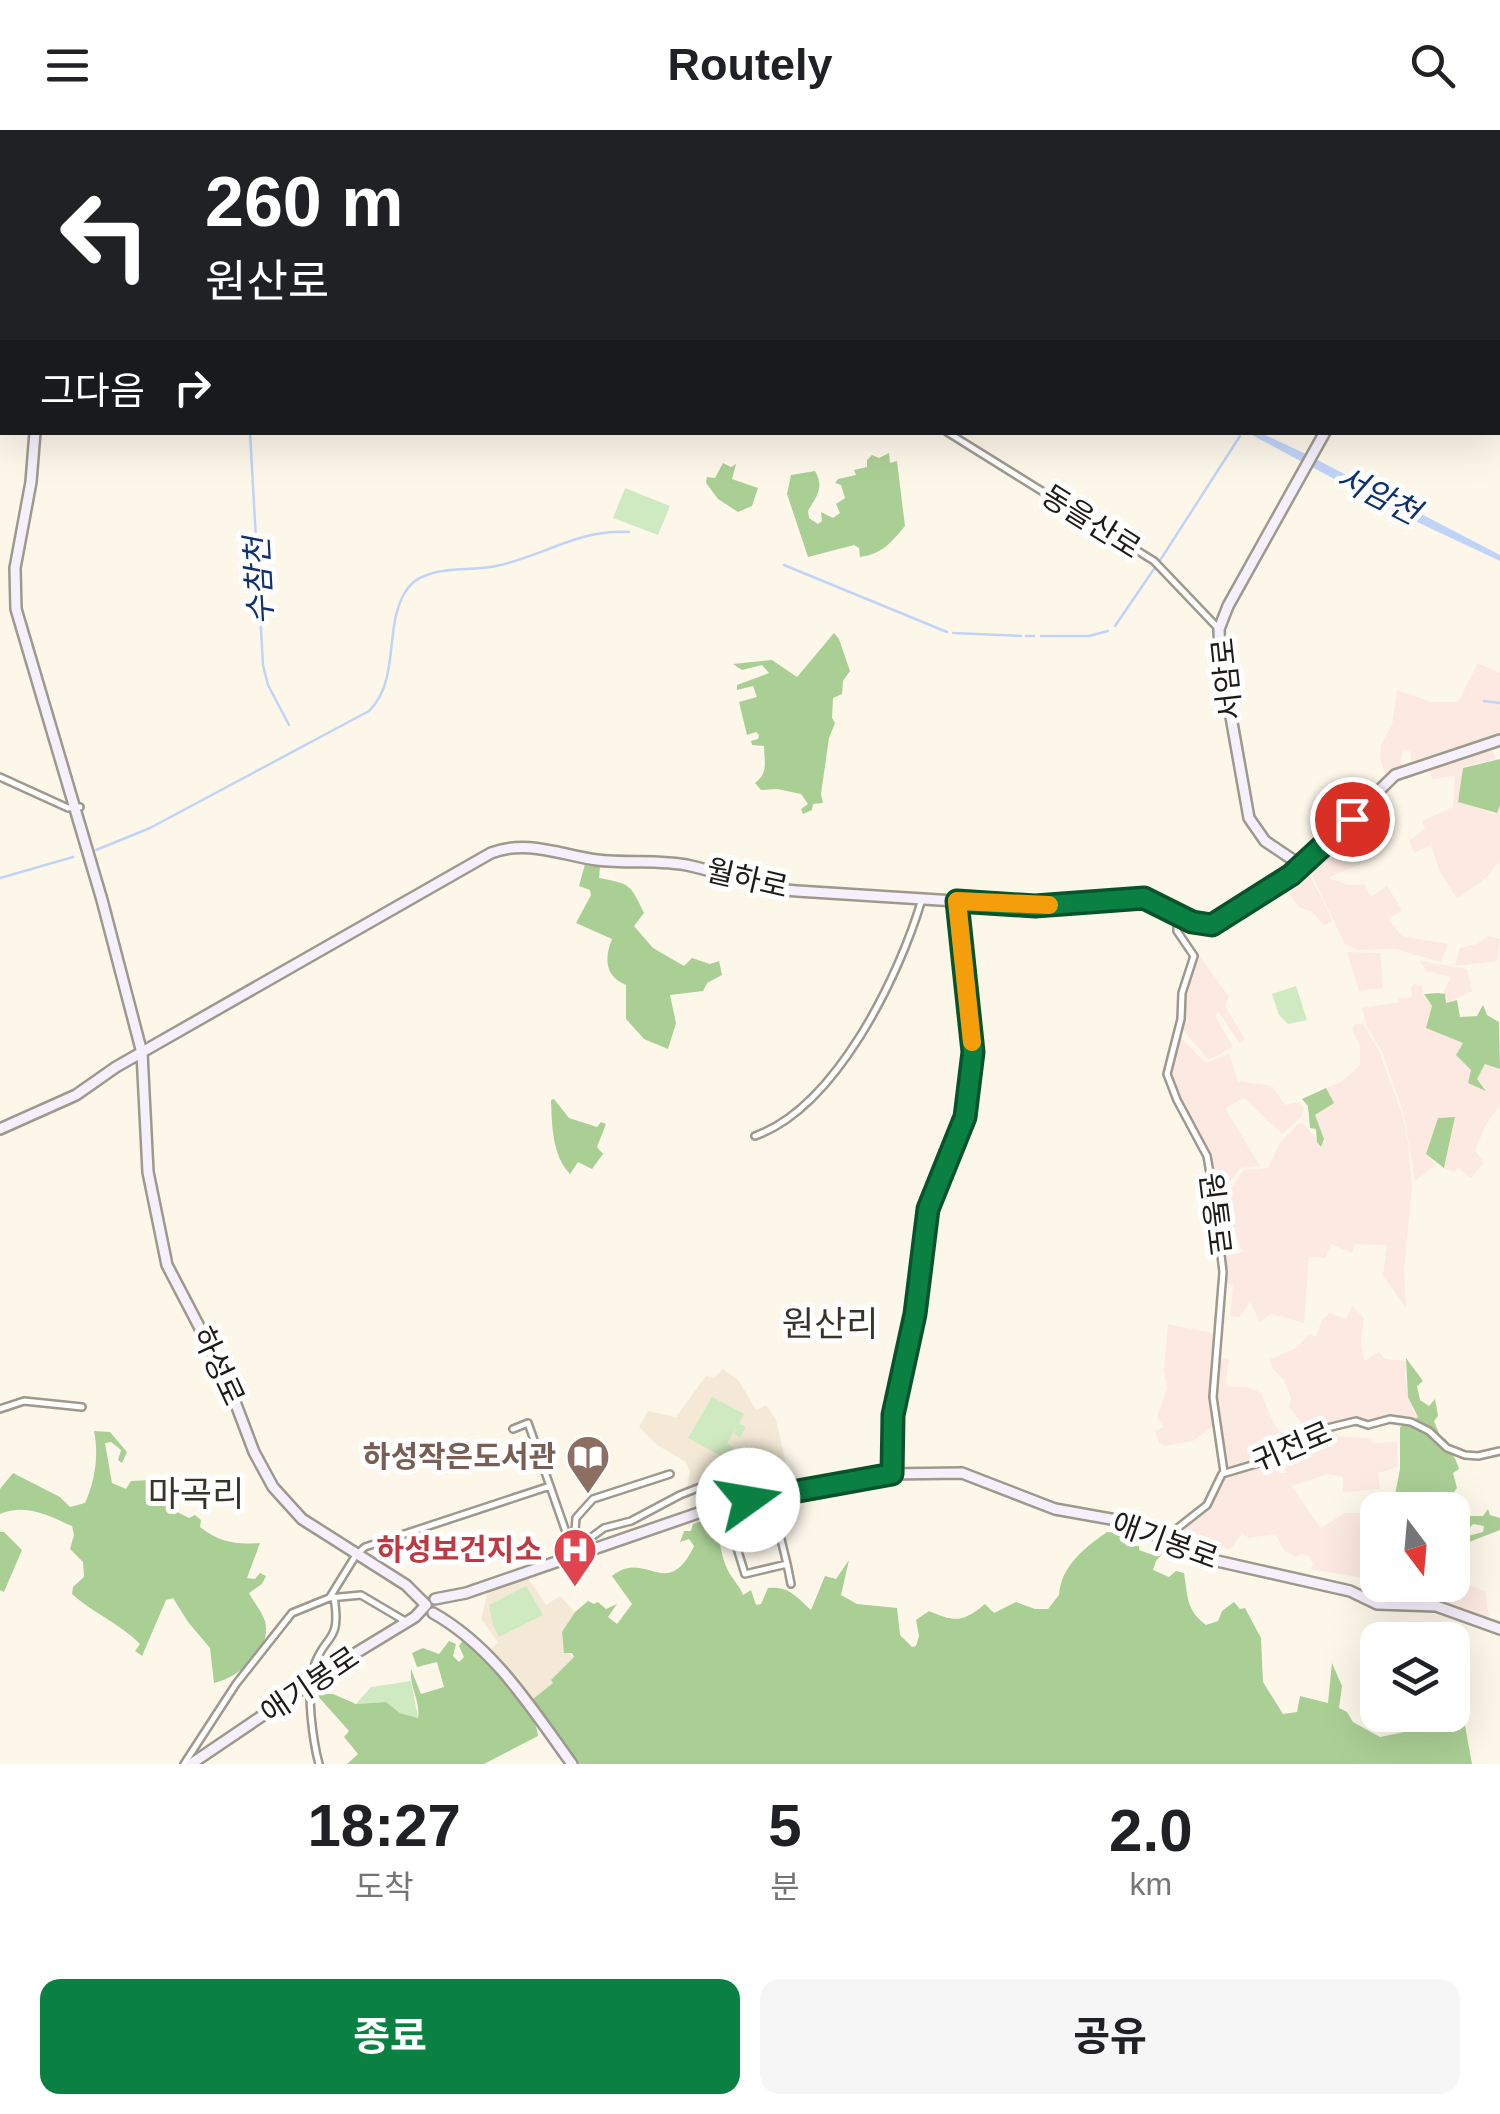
<!DOCTYPE html>
<html lang="ko">
<head>
<meta charset="utf-8">
<style>
	:root { --surface:#fff; --page:#f6f6f6; --text:#202124; --muted:#757577; --accent:#0b8043 }
	body { margin:0; font-family:Arial,"Noto Sans KR",sans-serif; background:var(--page); color:var(--text); height:100vh; display:flex; flex-direction:column; font-size:38px; white-space:nowrap }
	* { box-sizing:border-box; margin:0 }
	p { font-size:32px; color:var(--muted) }
	.icon { flex:none; width:55px; height:55px; fill:none; stroke:currentColor; stroke-width:2; stroke-linecap:round; stroke-linejoin:round }
	.map { position:relative; height:1634px; overflow:hidden }
	.sheet { display:flex; flex-direction:column; background:var(--surface); flex:1 }
	.sheet>* { flex:none }
	.banner { position:absolute; left:0px; top:0px; width:1500px; height:305px; box-shadow:0 10px 40px #0002; background:#202124; color:#fff; overflow:hidden }
	.needle { width:65px; rotate:164deg }
	.fabs { position:absolute; left:1360px; top:1362px; display:grid; gap:20px }
	.fabs a { display:grid; place-items:center; width:110px; height:110px; border-radius:20px; background:var(--surface); box-shadow:0 10px 40px #0002; font-size:50px }
	.pin { position:absolute; display:grid; place-items:center; width:85px; height:85px; color:#fff; margin:-42px; border:5px solid #fff; border-radius:50%; box-shadow:0 2px 10px #0007 }
	.me { position:absolute; width:110px; margin:-55px; rotate:77deg; stroke-linejoin:round; filter:drop-shadow(0 0 8px #0008) }
	.turn { display:flex; align-items:center; gap:35px; height:210px; padding:0 40px; font-size:45px }
	.turn .icon { width:130px; height:130px; stroke-width:2.5 }
	.turn b { display:block; font-size:70px; line-height:85px }
	.then { display:flex; align-items:center; height:95px; padding:0 40px; background:#0003; gap:20px; font-size:38px }
	.eta { display:flex; justify-content:space-evenly; align-items:center; height:170px; text-align:center }
	.eta b { font-size:60px; font-weight:700; line-height:70px }
	.primary-button { display:flex; gap:20px; margin-top:auto; padding:20px 40px }
	.primary-button a { flex:1; height:115px; border-radius:20px; background:var(--accent); color:#fff; font-size:40px; font-weight:700; line-height:115px; text-align:center }
	.primary-button a+a { background:var(--page); color:var(--text) }
	header { display:flex; justify-content:space-between; align-items:center; height:130px; padding:0 40px; background:var(--surface); font-size:45px; font-weight:700 }
	.map>svg:first-child { display:block }
	.industrial { fill:#fce9e1 }
	.built { fill:#f3e9d6 }
	.green { fill:#cfe9c1 }
	.forest { fill:#aacf95 }
	.water { fill:#c0d4f7 }
	.lines { fill:none; stroke-linecap:round; stroke-linejoin:round }
	.stream { stroke:#c0d4f7; stroke-width:2.5 }
	.street-casing { stroke:#9e998d; stroke-width:10 }
	.secondary-casing { stroke:#9e998d; stroke-width:14 }
	.street { stroke:#fff; stroke-width:5 }
	.secondary { stroke:#f6f0fd; stroke-width:9 }
	.route-casing { stroke:#07532c; stroke-width:25 }
	.route { stroke:#0b8043; stroke-width:18 }
	.slow { stroke:#f59e0b; stroke-width:18 }
	.labels { text-anchor:middle; stroke-width:10; stroke-linejoin:round; paint-order:stroke }
	.street-label { font-size:30px; fill:#1e1c18; stroke:#fff }
	.education-label { font-size:30px; font-weight:bold; fill:#785e54; stroke:#fff; text-anchor:end }
	.health-label { font-size:30px; font-weight:bold; fill:#be3a42; stroke:#fff; text-anchor:end }
	.water-label { font-size:32px; font-style:italic; fill:#0e3172; stroke:#fff }
	.quarter-label { font-size:35px; fill:#39342a; stroke:#fff }
</style>
</head>
<body>
<header><svg class="icon" aria-label="menu" viewBox="0 0 24 24"><path d="M4 6h16M4 12h16M4 18h16"/></svg>Routely<svg class="icon" aria-label="search" viewBox="0 0 24 24"><circle cx="10" cy="10" r="6"/><path d="M15 15l6 6"/></svg></header>
<div class="map">
<svg width="1500" height="1634" viewBox="0 0 1500 1634">
	<rect width="100%" height="100%" fill="#fdf7ea"/>
	<path class="industrial" d="M1478,533L1500,543V608L1411,636V622L1403,619L1400,633L1407,637L1386,648L1380,627L1381,615L1392,595L1397,560L1431,572H1458Z
		M1486,617L1493,622L1496,629L1463,637V656L1457,671L1496,684L1500,675V730L1487,747L1457,769L1439,740L1431,715L1414,723L1409,711L1425,699L1422,691L1453,677L1455,646L1432,649L1428,635Z
		M1360,686L1357,699L1368,713L1372,729L1328,748L1349,755L1364,754L1371,767L1387,756L1402,780L1389,789L1395,798L1402,806L1448,814L1441,832L1395,819L1357,820L1344,813L1308,736Z
		M1306,739L1324,772L1332,792L1324,795L1311,781L1300,778L1284,757V752Z
		M1488,806L1500,809L1497,831L1455,836L1460,818L1478,814Z
		M1347,822L1380,823L1383,858L1359,861Z
		M1199,825L1229,867L1225,876L1245,909L1240,914L1218,881L1215,886L1233,917L1209,930L1181,898L1183,863Z
		M1420,831L1467,839L1472,861L1449,872L1443,863L1451,847L1426,841Z
		M1414,854L1422,856L1424,867L1432,876L1426,898L1463,913L1456,925L1471,940L1468,953L1487,960L1477,949L1480,938L1489,933L1500,939V975L1485,996L1475,1021L1484,1032L1471,1048L1458,1038L1454,1042L1444,1038L1455,988L1449,986L1438,988L1426,1024L1435,1035L1415,1051L1404,984L1382,922L1367,897L1362,878L1399,872V868L1412,867L1411,857Z
		M1355,894H1363L1379,921L1404,990L1408,1013L1412,1057L1404,1139L1406,1177L1383,1146L1387,1115L1355,1114L1352,1123L1331,1114L1325,1128L1309,1127L1304,1193L1271,1184L1260,1192L1250,1172L1240,1187L1230,1186L1233,1155L1225,1153L1223,1126L1243,1122L1234,1104H1219L1215,1063L1232,1058L1243,1040L1268,1038L1280,1013L1299,993L1304,994L1322,1016L1324,1009L1315,985L1333,973L1326,958L1341,952L1360,935V915L1352,899Z
		M1178,905L1206,933L1229,924L1238,951L1272,956L1285,975L1299,972L1304,979L1301,987L1282,1004L1244,968L1225,978L1260,1036L1241,1038L1226,1057L1214,1056L1209,1027L1174,961L1169,943Z
		M1352,1176L1364,1188L1361,1212L1364,1231L1379,1222L1385,1229L1407,1231L1405,1244L1408,1267L1418,1289L1370,1293L1357,1290L1310,1305L1289,1277L1291,1268L1284,1250L1272,1238L1270,1229L1295,1219L1308,1205L1316,1206L1322,1190L1330,1183L1346,1189Z
		M1168,1194L1216,1204L1211,1269L1215,1295L1193,1311L1164,1316L1159,1313L1155,1301L1164,1297L1157,1287L1167,1259L1164,1240Z
		M1218,1226L1229,1230L1225,1256L1248,1257L1261,1263L1274,1294L1291,1318L1283,1323L1228,1338L1215,1280Z
		M1334,1298L1338,1306L1372,1309L1373,1313L1397,1312L1398,1337L1378,1343L1380,1359L1343,1362V1347L1328,1344L1291,1356L1321,1398L1345,1383H1377V1399L1364,1448L1311,1439L1313,1434L1309,1426L1302,1424L1296,1427L1285,1421L1275,1404L1249,1408L1242,1403L1230,1420L1185,1403L1184,1397L1211,1374L1223,1345L1274,1331L1279,1343H1286L1282,1327L1324,1300Z
		M1469,1412V1423L1461,1452L1485,1461L1489,1487L1428,1469L1378,1470L1369,1441L1377,1440L1378,1455H1452L1453,1421Z"/>
	<path class="built" d="M723,1239L739,1251L756,1280L766,1275L776,1290L791,1355L720,1348L687,1359L690,1342L686,1332L657,1315L639,1297L648,1281L676,1287L706,1246L714,1248Z
		M527,1446L546,1475L560,1466L575,1482L562,1502L564,1521L574,1527L552,1549L554,1553L533,1569L491,1519L498,1512L481,1489L488,1460Z"/>
	<path class="green" d="M625,358L670,376L658,405L613,388Z
		M1296,856L1307,890L1288,894L1279,885L1272,864Z
		M712,1267L744,1284L739,1293L746,1297L740,1307L734,1304L736,1298L727,1313L734,1318L727,1329L688,1308Z
		M526,1456L543,1485L499,1507L493,1495L489,1475Z
		M411,1551L418,1588L400,1583L386,1572L356,1574L371,1557Z"/>
	<path class="forest" d="M889,323L890,333L897,331L905,396C891,413 882,424 860,427L859,418L854,415L808,427L787,364L791,345L815,341C825,358 816,367 808,381L809,388L818,394L822,391L821,382L833,388L840,383L836,374L845,368L841,355L835,353L838,349L856,345L854,340L867,337V330L872,325L879,328Z
		M723,333L731,337L736,334L732,349L758,358L752,376L738,382L718,369L706,353L707,347L715,348Z
		M834,503L839,509L850,541L843,551L842,564L833,568L832,588L835,593L829,608L821,664L823,673L813,674L812,680L803,684L801,679L808,674L801,664L777,659L761,660L755,653C769,643 764,631 764,616L752,615L751,611L758,609L759,605L756,602L747,605L739,572L757,567L753,556L737,560V555L769,543L762,535L742,540L733,534L772,530L797,547Z
		M1500,629V675L1497,683L1458,672L1463,638Z
		M585,734L600,737L599,748C631,754 630,754 644,783L634,796L653,818L684,836L692,828L710,834L719,831L722,845L707,853L703,861L670,865L676,893L668,919L644,909L626,889V855C605,846 604,829 612,809L576,793L591,765L590,760L579,756Z
		M1438,863L1445,864L1446,873L1457,870L1460,887L1477,886L1483,875L1487,885L1499,892L1500,939L1485,934L1477,949L1486,961L1468,953L1471,940L1456,925L1463,913L1426,898L1432,876L1424,864Z
		M1326,958L1334,973L1315,985L1324,1009L1321,1017L1317,1012L1316,999L1310,998L1308,976L1302,969Z
		M554,969L569,988L597,997L601,992L606,994L597,1017L603,1024L592,1039L578,1032L570,1044C552,1025 552,995 551,970Z
		M1455,987L1444,1038L1426,1024L1438,988Z
		M1406,1228L1423,1251L1417,1256L1420,1270L1429,1276L1435,1269L1438,1286L1434,1291L1441,1308L1446,1309L1448,1317L1412,1291L1418,1287L1408,1267Z
		M1407,1293C1430,1301 1453,1316 1459,1339L1453,1343L1457,1358L1450,1368L1456,1386H1483L1488,1379L1490,1385L1500,1388V1400L1469,1412L1468,1406L1483,1402L1484,1396L1473,1394L1465,1403H1459L1453,1396L1452,1380H1392L1400,1339V1297Z
		M94,1301L110,1302L127,1322L122,1333L118,1330L121,1320L111,1312L105,1313L112,1353L126,1359L131,1351L150,1350L153,1360L161,1355L166,1358L160,1373L178,1369L177,1382L189,1388L195,1385L201,1390L200,1397C219,1412 236,1415 260,1413L247,1448L255,1449L260,1443L266,1446L262,1454L249,1463C254,1473 262,1481 265,1491C273,1520 238,1548 214,1553L210,1518L188,1492L173,1468L166,1470L142,1526L135,1521L140,1514C119,1493 93,1483 72,1464L73,1457L84,1447L83,1432L70,1419L74,1405L72,1396C48,1386 27,1373 0,1384V1359L13,1343L60,1367L70,1377L85,1373C95,1351 99,1325 94,1301Z
		M710,1388C720,1399 719,1420 726,1436C730,1447 739,1454 743,1465L751,1460L756,1475L761,1474L768,1458C790,1456 796,1467 811,1480L825,1446L836,1449L849,1430L841,1465L857,1474L897,1478L900,1505L912,1517L916,1516L919,1506L916,1490L929,1481C955,1492 962,1493 985,1474L994,1483L1016,1472L1035,1479H1048L1059,1465C1061,1435 1087,1416 1107,1402L1122,1403L1120,1409L1127,1412V1416H1139V1420L1153,1425L1169,1416L1156,1431L1153,1440L1169,1447L1176,1441L1184,1443C1188,1465 1185,1479 1206,1495L1218,1491L1222,1481L1234,1472L1240,1479L1245,1478L1261,1508L1263,1552L1283,1584L1297,1582L1300,1566L1328,1573L1332,1533L1342,1556L1339,1578L1347,1582L1353,1592L1380,1607L1423,1598L1439,1601L1445,1586L1452,1585L1453,1575L1458,1576L1455,1584L1459,1589L1464,1590L1472,1634H580L533,1569L553,1553L551,1550L574,1527L572,1523H564L562,1502L575,1482L588,1471L594,1474L598,1472L606,1479L617,1474L608,1487L617,1494L632,1474L612,1446C646,1418 667,1473 694,1416L689,1409L680,1412L684,1401H691L693,1394Z
		M0,1402H4L22,1420L4,1462L0,1460Z
		M463,1510C484,1529 537,1578 538,1606L484,1634H347L358,1624L344,1607L349,1601L316,1564H333L356,1574L386,1572L400,1583L418,1588C421,1572 409,1556 411,1539L421,1564L444,1557L437,1532L417,1537L412,1523L423,1518L439,1524L449,1511L456,1514L453,1526L459,1532L464,1527L459,1516Z"/>
	<path class="water" d="M1248,303H1261L1308,325L1500,425V431L1398,383Z"/>
	<g class="lines">
		<path class="stream" d="M230,0L231,2
			M1219,0L1220,2
			M1231,0V2
			M1200,2L1203,0
			M250,302L263,535L268,555L289,595
			M1159,432L1240,306
			M784,435L947,502
			M1115,496L1156,436
			M953,503L1021,506
			M1026,506H1034
			M1041,506H1089L1108,501
			M1484,571L1500,573
			M96,720L150,698L369,581C400,550 384,500 404,464C409,455 417,448 427,445C448,437 473,441 496,436C541,427 581,398 629,402
			M0,748L73,727"/>
		<defs>
			<path id="street" d="M933,2L935,0
				M1458,2L1459,0
				M0,76L2,78
				M947,302L1154,431L1217,497
				M0,647L68,678L80,677
				M1178,784L1177,801L1194,826L1182,863L1181,889L1167,944L1177,970L1207,1026L1214,1066L1223,1142L1213,1267L1224,1342
				M755,1006C836,977 899,847 922,769
				M0,1279L24,1271L82,1277
				M513,1299L528,1293L574,1425
				M892,1344L893,1285L915,1184L928,1079L965,987L973,921L957,771
				M720,1406L733,1405L745,1444L787,1434L770,1364
				M1165,1408L1207,1375L1222,1344L1279,1327L1323,1299L1356,1291L1368,1295L1390,1289L1411,1292L1429,1301L1447,1318L1465,1325L1478,1326L1500,1321
				M574,1413L576,1388L593,1369L670,1344
				M571,1414L589,1409L604,1398L631,1391L680,1365L713,1352L785,1360
				M736,1415L780,1405
				M787,1434L791,1454
				M330,1467L356,1425L365,1417L550,1356
				M184,1634L236,1554L292,1483L329,1468L361,1465L405,1491
				M319,1634C313,1612 306,1561 313,1539C324,1502 342,1516 334,1467"/>
			<path id="secondary" d="M14,0V2
				M1355,0L1357,2
				M1498,90L1500,86
				M1498,149L1500,151
				M35,302L31,352L15,438L16,479L102,770L142,923L148,1042L167,1135L226,1248L254,1322L273,1357L302,1389L406,1455L426,1475L415,1487L346,1529L191,1634
				M1302,736L1265,711L1249,688L1220,525L1219,499L1228,476L1325,302
				M0,999L76,965L116,937L491,723C527,709 561,725 597,730C628,734 660,729 691,736C727,744 759,758 797,761L1033,776L1144,768L1196,794H1215L1302,736L1395,645L1500,610
				M435,1469L466,1463L704,1381L767,1365L888,1344L962,1343L1055,1379L1133,1393L1195,1426L1350,1461L1377,1474L1436,1476L1500,1499
				M433,1483C494,1517 532,1579 572,1634"/>
		</defs>
		<use href="#street" class="street-casing"/>
		<use href="#secondary" class="secondary-casing"/>
		<use href="#street" class="street"/>
		<use href="#secondary" class="secondary"/>
	</g>
	<g class="lines">
		<defs>
			<path id="route" d="M748,1370L892,1344L893,1285L915,1184L928,1079L965,987L973,922L957,771L1035,776L1144,768L1192,792L1212,795L1291,745L1352,689"/>
		</defs>
		<use href="#route" class="route-casing"/>
		<use href="#route" class="route"/>
		<path class="slow" d="M972,912L957,771L1049,775"/>
	</g>
	<defs>
		<symbol id="library-pin" viewBox="-11 -11 22 30"><path d="M0 17L-7.5 6A9.5 9.5 0 1 1 7.5 6Z" fill="#8d6e63" stroke="#fff"/><path d="M-6-4Q-3-5.5-.7-3.5V5Q-3 3-6 4ZM6-4Q3-5.5 .7-3.5V5Q3 3 6 4Z" fill="#fff"/></symbol>
		<symbol id="hospital-pin" viewBox="-11 -11 22 30"><path d="M0 17L-7.5 6A9.5 9.5 0 1 1 7.5 6Z" fill="#e0444e" stroke="#fff"/><path d="M-5-5h3v3.5h4V-5h3V5h-3V1.5h-4V5h-3Z" fill="#fff"/></symbol>
	</defs>
	<g fill-rule="evenodd">
		<use href="#library-pin" x="563" y="1302" width="50" height="68"/>
		<use href="#hospital-pin" x="550" y="1395" width="50" height="68"/>
	</g>
	<g class="labels">
		<g class="street-label">
			<text transform="translate(1091 392) rotate(32)" y="10">동을산로</text>
			<text transform="translate(1227 549) rotate(-96)" y="10">서암로</text>
			<text transform="translate(747 749) rotate(13)" y="10">월하로</text>
			<text transform="translate(1215 1084) rotate(83)" y="10">원통로</text>
			<text transform="translate(218 1236) rotate(65)" y="10">하성로</text>
			<text transform="translate(1292 1317) rotate(-23)" y="10">귀전로</text>
			<text transform="translate(1165 1411) rotate(20)" y="10">애기봉로</text>
			<text transform="translate(310 1555) rotate(-34)" y="10">애기봉로</text>
		</g>
		<g class="education-label">
			<text x="556" y="1337">하성작은도서관</text>
		</g>
		<g class="health-label">
			<text x="542" y="1430">하성보건지소</text>
		</g>
		<g class="water-label">
			<text transform="translate(1378 365) rotate(27)" y="11">서암천</text>
			<text transform="translate(259 451) rotate(-93)" y="11">수참천</text>
		</g>
		<g class="quarter-label">
			<text x="830" y="1206">원산리</text>
			<text x="196" y="1376">마곡리</text>
		</g>
	</g>
</svg>
<div class="fabs">
<a><svg class="needle" viewBox="-14 -14 28 28"><path d="M0-13l5 13h-10z" fill="#e53935"/><path d="M0 13l5-13h-10z" fill="#757577"/></svg></a>
<a><svg class="icon" aria-label="layers" viewBox="0 0 24 24"><path d="M12 4l9 5-9 5-9-5zM3 14l9 5 9-5"/></svg></a>
</div>
<div class="pin" style="left:1352px;top:689px;background:#d93025"><svg class="icon" aria-label="arrive" viewBox="0 0 24 24"><path d="M6 21V4h12l-3 4 3 4H6"/></svg></div>
<svg class="me" style="left:748px;top:1370px" viewBox="-20 -20 40 40"><circle r="19" fill="#fff"/><path d="M0-13L10 11 0 6-10 11z" fill="#0b8043"/></svg>
<div class="banner">
<div class="turn"><svg class="icon" aria-label="left" viewBox="0 0 24 24"><path d="M17 20v-9H6M10 6l-5 5 5 5"/></svg><div><b>260 m</b>원산로</div></div>
<div class="then">그다음<svg class="icon" aria-label="right" viewBox="0 0 24 24"><path d="M7 20v-9h11M14 6l5 5-5 5"/></svg></div>
</div>
</div>
<section class="sheet">
<div class="eta">
<div><b>18:27</b><p>도착</p></div>
<div><b>5</b><p>분</p></div>
<div><b>2.0</b><p>km</p></div>
</div>
<div class="primary-button"><a>종료</a><a>공유</a></div>
</section>
</body>
</html>
